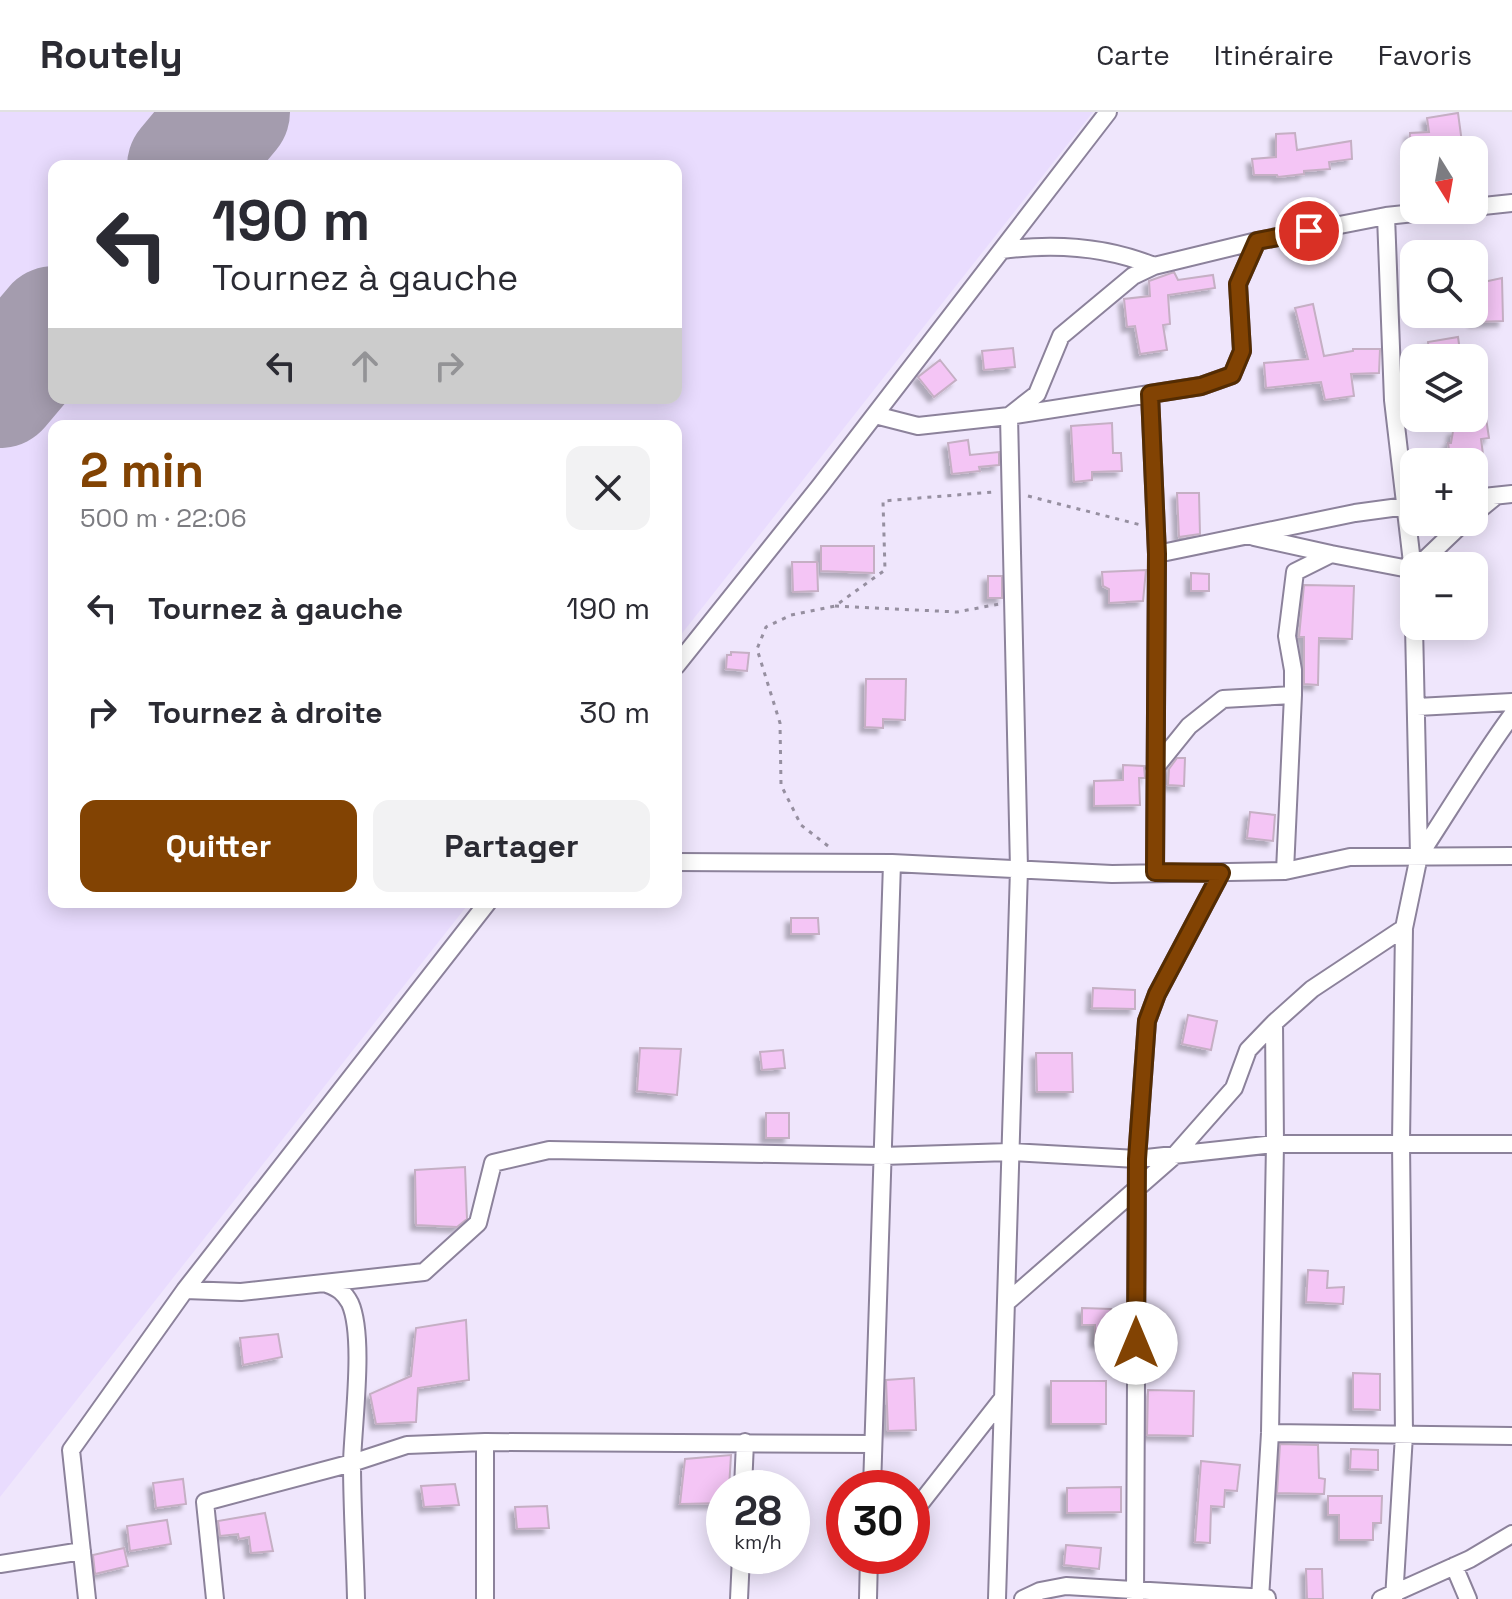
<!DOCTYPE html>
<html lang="fr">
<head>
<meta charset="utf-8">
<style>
	:root { --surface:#fff; --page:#f2f2f3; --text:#2b2b33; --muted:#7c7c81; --line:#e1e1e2; --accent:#824303 }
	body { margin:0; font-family:"Space Grotesk",sans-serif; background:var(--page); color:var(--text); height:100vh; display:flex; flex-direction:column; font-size:30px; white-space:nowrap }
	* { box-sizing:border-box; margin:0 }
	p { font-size:26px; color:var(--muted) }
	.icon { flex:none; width:44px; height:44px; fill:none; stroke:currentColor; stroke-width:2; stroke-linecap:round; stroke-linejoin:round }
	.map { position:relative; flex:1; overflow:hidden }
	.panel { position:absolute; left:48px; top:308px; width:634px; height:488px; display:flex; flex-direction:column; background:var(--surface); border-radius:16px; box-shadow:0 4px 20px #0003 }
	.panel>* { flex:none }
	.top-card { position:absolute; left:48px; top:48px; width:634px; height:244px; border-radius:16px; box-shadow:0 4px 20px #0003; background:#fff; color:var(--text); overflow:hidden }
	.needle { width:52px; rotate:169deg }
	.tools { position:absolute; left:1400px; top:24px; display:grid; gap:16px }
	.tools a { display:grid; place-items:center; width:88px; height:88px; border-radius:16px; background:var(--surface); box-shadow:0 4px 20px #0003; font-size:40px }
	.speed { position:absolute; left:706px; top:1358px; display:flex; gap:16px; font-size:40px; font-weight:700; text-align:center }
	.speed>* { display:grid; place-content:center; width:104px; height:104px; border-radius:50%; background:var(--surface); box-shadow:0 4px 20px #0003; line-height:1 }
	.speed small { font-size:20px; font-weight:400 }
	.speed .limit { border:12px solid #d22; background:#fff; color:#111 }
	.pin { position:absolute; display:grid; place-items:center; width:68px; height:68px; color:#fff; margin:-34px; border:4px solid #fff; border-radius:50%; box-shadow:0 2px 8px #0007 }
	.me { position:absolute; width:88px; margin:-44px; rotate:0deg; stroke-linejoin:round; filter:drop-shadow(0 0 6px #0008) }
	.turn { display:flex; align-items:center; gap:28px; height:168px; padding:0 32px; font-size:36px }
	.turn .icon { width:104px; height:104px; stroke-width:2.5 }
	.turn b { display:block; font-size:56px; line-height:68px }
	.lanes { display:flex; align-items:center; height:76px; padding:0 32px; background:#0003; justify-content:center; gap:40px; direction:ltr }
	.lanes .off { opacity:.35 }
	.round { display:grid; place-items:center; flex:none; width:84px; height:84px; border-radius:16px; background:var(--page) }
	.summary { display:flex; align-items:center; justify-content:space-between; height:136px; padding:0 32px }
	h1 { font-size:48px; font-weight:700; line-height:60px; color:var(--accent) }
	.primary-button { display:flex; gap:16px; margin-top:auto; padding:16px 32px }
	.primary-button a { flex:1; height:92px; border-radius:16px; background:var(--accent); color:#fff; font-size:32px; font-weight:700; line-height:92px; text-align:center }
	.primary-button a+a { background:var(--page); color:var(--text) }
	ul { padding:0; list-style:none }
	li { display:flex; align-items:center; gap:24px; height:104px; padding:0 32px }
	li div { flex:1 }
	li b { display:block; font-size:30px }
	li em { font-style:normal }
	header { display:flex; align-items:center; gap:48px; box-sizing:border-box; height:112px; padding:0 40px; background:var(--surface); border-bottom:2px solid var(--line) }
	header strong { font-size:38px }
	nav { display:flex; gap:44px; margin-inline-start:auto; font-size:28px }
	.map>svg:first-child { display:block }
	.built { fill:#e9dcfe; fill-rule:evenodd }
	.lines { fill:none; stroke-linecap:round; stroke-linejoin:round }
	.runway { stroke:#a49cae; stroke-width:118 }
	.building { fill:#f4c5f5; stroke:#c5afc4; stroke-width:2; filter:url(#shadow) }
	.minor-casing { stroke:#8c829b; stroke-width:20 }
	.path { stroke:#968fa0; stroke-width:3; stroke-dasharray:4 6; stroke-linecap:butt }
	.minor { stroke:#fff; stroke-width:16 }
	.route-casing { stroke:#542c02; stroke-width:20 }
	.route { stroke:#824303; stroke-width:14 }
</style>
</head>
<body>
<header>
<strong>Routely</strong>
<nav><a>Carte</a><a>Itinéraire</a><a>Favoris</a></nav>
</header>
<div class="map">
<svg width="1512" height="1487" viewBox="0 0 1512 1487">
	<defs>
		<filter id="shadow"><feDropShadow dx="-5" dy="5" stdDeviation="2" flood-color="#0004"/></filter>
	</defs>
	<rect width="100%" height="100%" fill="#efe6fc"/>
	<path class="built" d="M0,0H1093L676,529V314H54V790H470L0,1385ZM54,54H676V286H54Z"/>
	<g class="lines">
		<path class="runway" d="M186,54L231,0
			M0,277L54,213"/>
	</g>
	<path class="building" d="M1458,1L1463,38H1409L1410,21L1429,20L1427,6Z
		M1295,21L1297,38L1351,29L1352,47L1329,50L1330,57L1304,59V62L1278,65L1277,63H1254L1252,47L1276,45V22Z
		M1174,160L1178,168L1213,163L1215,176L1168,183L1170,212L1163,213L1167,238L1140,242L1135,214L1127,215L1124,187L1150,184L1149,169Z
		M1502,166L1503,209L1474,210V172Z
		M1313,192L1324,244L1353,239V237H1380L1379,261L1351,262L1354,284L1325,288L1321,270L1266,276L1264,251L1308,247L1295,196Z
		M1458,225L1461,246H1430L1428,230Z
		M1013,236L1015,255L984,258L982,239Z
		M940,248L956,268L934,285L918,265Z
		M1467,306H1486L1489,326L1481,327L1484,350H1451L1448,331H1451L1453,319L1468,316Z
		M1112,311L1113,341H1121L1122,359L1092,360V368L1074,370L1071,314Z
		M968,328L970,343L999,340V353L979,355L980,359L952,362L948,331Z
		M1177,381H1199L1200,422L1179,425Z
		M821,434H874V461L821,459Z
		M792,450H817L818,479L793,480Z
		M1146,458L1143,489L1109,491V477L1103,474L1102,460Z
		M1191,461L1209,462V479H1191Z
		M988,464H1002V486H988Z
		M1304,473L1354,474L1352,527L1319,526L1318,573L1304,572V525H1299Z
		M731,540L749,541L747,559L726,557L727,543H731Z
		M866,567H906L905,608L883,607V616L865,615Z
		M1177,646H1185L1184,674L1168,673L1169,657Z
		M1123,653L1144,654L1145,666H1139L1140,693L1094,694V669L1123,668Z
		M1250,700L1275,703L1273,729L1247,726Z
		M791,806H818L819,822H791Z
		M1093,876L1135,878V897L1092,896Z
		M1188,903L1217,909L1211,938L1182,932Z
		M640,936L681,937L677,983L637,979Z
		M783,938L785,956L762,958L760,940Z
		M1036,941H1072L1073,980H1037Z
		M766,1001H789V1026H766Z
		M465,1055L467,1107L457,1115L416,1113L415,1058Z
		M1308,1158L1328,1159L1327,1176L1344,1175L1343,1192L1306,1190Z
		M1082,1196L1111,1197L1110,1231L1095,1230V1213H1082Z
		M466,1208L469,1268L418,1276L416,1310L376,1312L370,1282L411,1264L416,1216Z
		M278,1222L282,1245L243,1253L240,1226Z
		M1353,1261L1380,1262V1298L1353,1297Z
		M914,1266L916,1318L888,1319L886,1268Z
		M1051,1269H1106V1312H1051Z
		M1148,1278L1194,1279L1193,1324L1147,1323Z
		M1280,1332L1318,1333L1319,1366L1325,1367L1324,1382L1277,1381Z
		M1351,1337L1378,1338V1358L1350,1357Z
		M731,1343L729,1376H724V1391L680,1392L685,1347Z
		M1201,1349L1240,1353L1237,1379L1225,1378L1224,1395L1211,1394L1210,1431L1195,1430Z
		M183,1367L186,1392L156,1396L153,1371Z
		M455,1372L459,1393L424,1395L421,1374Z
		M1121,1375V1400L1067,1401V1376Z
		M1328,1384H1382L1381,1411H1373V1428H1339V1403H1328Z
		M547,1394L549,1416L517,1417L515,1395Z
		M265,1401L273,1439L251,1441L249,1425L239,1427L238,1422L220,1424L218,1409Z
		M167,1408L171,1432L130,1439L127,1414Z
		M1066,1433L1101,1436L1099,1457L1064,1453Z
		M124,1436L128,1454L95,1462L93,1443Z
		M1306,1457H1322L1323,1487H1307Z"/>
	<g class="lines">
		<defs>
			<path id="minor" d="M1474,95L1512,91
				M1386,104L1393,288L1413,459L1414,496
				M1002,138C1054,131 1105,134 1154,154
				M1150,282L1157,442L1355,401L1414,393
				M875,303L918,314L1009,304L1037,282L1061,224L1133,164L1154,154L1257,129L1386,104L1443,98
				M1474,386L1512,382
				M1474,402L1496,384
				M1254,425L1331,442
				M1418,454L1464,410
				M676,554L820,374L1108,0
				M1417,595L1512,590
				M1155,656L1189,614L1223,587L1293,583
				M1419,744C1450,697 1479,648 1512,603
				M676,750L892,751L1112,762L1285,759L1350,745L1512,744
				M1285,759L1293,583V558L1287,524L1295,460L1331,442L1414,458
				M1155,760L1157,442
				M327,1172C338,1176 344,1180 350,1191C365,1224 353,1311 352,1351C352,1396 355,1442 356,1487
				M185,1178L241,1180L424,1160L478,1111L493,1051L549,1038L882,1044L1010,1040L1137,1047L1275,1032H1512
				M1006,1191L1174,1044L1234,976L1248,938L1274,911
				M1270,1321L1512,1324
				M485,1330V1487
				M743,1376L745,1330
				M872,1376L892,751
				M912,1402L1003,1286
				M0,1452L82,1439
				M1454,1454L1468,1487
				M87,1487L71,1338L185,1178L488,790
				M215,1487L205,1390L352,1351L407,1333L485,1330L873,1332
				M739,1487L741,1444
				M868,1487L869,1444
				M997,1487L1019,757L1009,304L1201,274L1232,263L1242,239L1238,172L1257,129
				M1023,1487L1040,1479L1066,1474L1267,1486
				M1135,1487L1137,1047L1147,909L1157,882L1221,761
				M1260,1487L1270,1321L1275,1032L1274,911L1312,877L1404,816
				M1381,1487L1470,1447L1512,1422
				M1394,1487L1404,1323L1401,1030L1404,816L1419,744L1414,514"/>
		</defs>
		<use href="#minor" class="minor-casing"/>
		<path class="path" d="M1028,384L1141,413
			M835,494L957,500L999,492
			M828,734L801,713L781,673L780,611L757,537L766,515L791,503L835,494L885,458L883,389L993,380"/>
		<use href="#minor" class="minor"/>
	</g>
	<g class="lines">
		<defs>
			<path id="route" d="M1136,1231L1137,1047L1147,909L1157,882L1221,761L1155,760L1157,442L1150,282L1201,274L1232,263L1242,239L1238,172L1257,129L1309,119"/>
		</defs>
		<use href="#route" class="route-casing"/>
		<use href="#route" class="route"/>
	</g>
</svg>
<div class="tools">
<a><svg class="needle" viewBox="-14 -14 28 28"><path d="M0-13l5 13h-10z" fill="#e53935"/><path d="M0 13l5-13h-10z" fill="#7c7c81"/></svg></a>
<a><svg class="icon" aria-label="search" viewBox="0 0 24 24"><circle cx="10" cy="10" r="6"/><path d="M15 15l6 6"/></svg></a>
<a><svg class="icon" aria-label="layers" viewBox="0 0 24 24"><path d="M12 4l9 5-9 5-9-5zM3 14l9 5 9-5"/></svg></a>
<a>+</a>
<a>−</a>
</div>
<div class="speed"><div>28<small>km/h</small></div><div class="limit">30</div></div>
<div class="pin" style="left:1309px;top:119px;background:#d93025"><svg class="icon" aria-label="arrive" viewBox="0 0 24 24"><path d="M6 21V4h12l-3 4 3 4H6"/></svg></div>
<svg class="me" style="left:1136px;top:1231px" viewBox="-20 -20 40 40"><circle r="19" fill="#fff"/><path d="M0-13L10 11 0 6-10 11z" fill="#824303"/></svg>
<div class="top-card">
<div class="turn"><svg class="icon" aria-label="left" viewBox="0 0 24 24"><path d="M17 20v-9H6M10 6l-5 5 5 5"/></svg><div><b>190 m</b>Tournez à gauche</div></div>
<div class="lanes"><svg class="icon" aria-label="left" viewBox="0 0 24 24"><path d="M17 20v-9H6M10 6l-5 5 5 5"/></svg><svg class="icon off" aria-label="ahead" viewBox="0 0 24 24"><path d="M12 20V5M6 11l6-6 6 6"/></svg><svg class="icon off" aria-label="right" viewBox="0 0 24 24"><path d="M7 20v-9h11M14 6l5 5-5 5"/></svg></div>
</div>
<section class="panel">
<div class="summary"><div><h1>2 min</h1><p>500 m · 22:06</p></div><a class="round"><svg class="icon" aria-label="close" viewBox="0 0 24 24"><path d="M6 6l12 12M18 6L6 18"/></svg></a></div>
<ul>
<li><svg class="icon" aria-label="left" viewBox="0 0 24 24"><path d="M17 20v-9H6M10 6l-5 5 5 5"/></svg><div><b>Tournez à gauche</b></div><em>190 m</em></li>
<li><svg class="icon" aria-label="right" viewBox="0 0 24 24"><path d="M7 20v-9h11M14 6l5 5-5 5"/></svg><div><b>Tournez à droite</b></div><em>30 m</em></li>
</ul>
<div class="primary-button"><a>Quitter</a><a>Partager</a></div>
</section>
</div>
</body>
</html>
